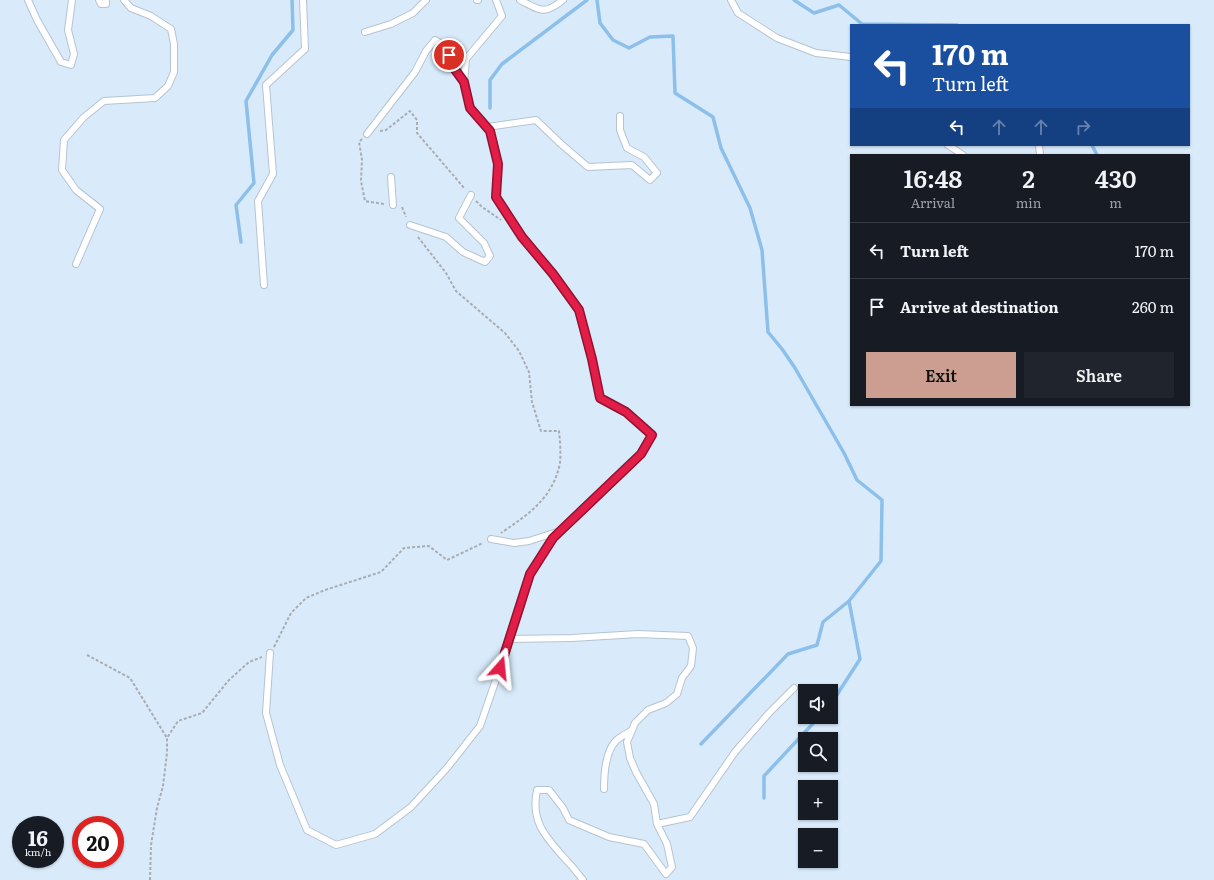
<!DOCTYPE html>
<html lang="en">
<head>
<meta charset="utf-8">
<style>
	:root { --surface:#171b24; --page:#20242c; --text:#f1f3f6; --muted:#9ea1a6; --line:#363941; --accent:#cb9e91 }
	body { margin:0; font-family:Literata,serif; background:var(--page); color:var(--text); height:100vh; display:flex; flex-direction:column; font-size:15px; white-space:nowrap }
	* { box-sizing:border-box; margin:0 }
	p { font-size:13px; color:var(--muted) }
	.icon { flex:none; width:22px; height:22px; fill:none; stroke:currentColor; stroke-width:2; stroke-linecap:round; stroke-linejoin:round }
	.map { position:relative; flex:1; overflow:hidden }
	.drawer { position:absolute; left:850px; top:154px; width:340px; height:252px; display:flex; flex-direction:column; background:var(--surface); border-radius:0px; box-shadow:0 1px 3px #0004 }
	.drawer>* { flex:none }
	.banner { position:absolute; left:850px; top:24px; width:340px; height:122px; border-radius:0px; box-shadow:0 1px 3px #0004; background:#1a4fa0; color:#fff; overflow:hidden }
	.controls { position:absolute; left:798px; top:684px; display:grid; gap:8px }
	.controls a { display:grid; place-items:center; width:40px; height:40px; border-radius:0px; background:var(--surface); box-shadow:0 1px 3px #0004; font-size:20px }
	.speed { position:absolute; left:12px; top:816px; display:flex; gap:8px; font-size:20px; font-weight:700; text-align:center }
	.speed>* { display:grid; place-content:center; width:52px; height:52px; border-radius:50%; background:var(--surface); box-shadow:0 1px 3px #0004; line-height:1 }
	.speed small { font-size:10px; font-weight:400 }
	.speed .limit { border:6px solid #d22; background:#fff; color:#111 }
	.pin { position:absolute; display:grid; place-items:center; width:34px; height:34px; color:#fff; margin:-17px; border:2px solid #fff; border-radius:50%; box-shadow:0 1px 4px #0007 }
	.me { position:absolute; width:44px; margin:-22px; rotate:18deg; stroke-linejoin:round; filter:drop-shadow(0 0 3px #0008) }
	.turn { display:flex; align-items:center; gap:14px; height:84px; padding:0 16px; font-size:18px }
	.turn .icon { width:52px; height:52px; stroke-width:2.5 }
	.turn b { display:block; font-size:28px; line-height:34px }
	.lanes { display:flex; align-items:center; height:38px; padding:0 16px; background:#0003; justify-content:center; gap:20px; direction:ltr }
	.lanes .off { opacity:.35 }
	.eta { display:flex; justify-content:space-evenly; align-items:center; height:68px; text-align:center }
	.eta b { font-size:24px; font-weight:600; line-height:28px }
	.cta { display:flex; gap:8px; margin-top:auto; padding:8px 16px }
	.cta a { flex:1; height:46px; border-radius:0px; background:var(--accent); color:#111; font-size:16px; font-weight:600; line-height:46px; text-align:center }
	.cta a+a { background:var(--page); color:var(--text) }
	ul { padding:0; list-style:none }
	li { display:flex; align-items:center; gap:12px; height:56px; padding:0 16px; border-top:1px solid var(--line) }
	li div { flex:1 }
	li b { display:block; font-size:15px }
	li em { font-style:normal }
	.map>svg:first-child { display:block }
	.green { fill:#d9ebfb; fill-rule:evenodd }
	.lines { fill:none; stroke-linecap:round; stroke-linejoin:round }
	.stream { stroke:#8dbfeb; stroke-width:3.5 }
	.service-casing { stroke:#b6c3d0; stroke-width:8 }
	.path { stroke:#a9acb0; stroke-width:2; stroke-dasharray:3 2; stroke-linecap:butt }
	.service { stroke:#fff; stroke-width:6 }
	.route-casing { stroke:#92132f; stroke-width:10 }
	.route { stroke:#e11d48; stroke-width:7 }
</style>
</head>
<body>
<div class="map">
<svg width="1214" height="880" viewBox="0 0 1214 880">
	<rect width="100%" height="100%" fill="#f9fcff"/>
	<path class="green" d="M0,0H1214V880H0ZM851,25H1189V145H851ZM851,155H1189V405H851ZM805,691H831V717H805ZM805,739H831V765H805ZM805,787H831V813H805ZM21,825H55V859H21ZM81,825H115V859H81ZM805,835H831V861H805Z"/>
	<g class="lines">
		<path class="stream" d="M597,0L600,23L613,40L629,48L650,37L673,36L675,93L713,117L721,148L750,208L762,250L768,332L782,349L795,368L844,453L857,480L882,500L881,561L849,601L860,659L831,704
			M794,0L814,13L839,5L862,24L957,25
			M490,108V80L502,64L587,0
			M1092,145L1097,155
			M241,242L236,205L254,183L246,101L272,55L293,30L292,0
			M701,744L788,654L817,645L823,622L849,601
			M764,798V776L819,717"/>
		<defs>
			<path id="service" d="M28,0L37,20L61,62L71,65L74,54L68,30L72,0
				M99,0L101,4H106V0
				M477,0H478
				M520,0C540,10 543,16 563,0
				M731,0L738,13L777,38L816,53L851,57
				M365,32L391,24L413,13L426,0
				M487,127L536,120L561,144L588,167L632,165L650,180L657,173L644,157L627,148L620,130V116
				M367,134L415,72L426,51L435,40L447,47L451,64L464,82
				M948,145L963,155
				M1039,145L1040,155
				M391,177L393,205
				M410,225L446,237L463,252L485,262L490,256L484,243L459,218L471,195
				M76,264L100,209L76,190L62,170L64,140L84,117L104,101L155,98L168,86L174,72V44L171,29L151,16L131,8L124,0
				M264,285L258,201L273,174L266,85L305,49L303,0
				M491,539L514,543L529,541L557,532
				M509,639L572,638L638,634L688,636L693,648L691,666L682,678L677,694L666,703L648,710L635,723L627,742L630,758L636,772L654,804L657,824L667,844L672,867L666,874L644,844L609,837L569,820L563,808L549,790H537C530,823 547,838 567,861C573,867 578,874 583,880
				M270,653L266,713L280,765L307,830L336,845L375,834L411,807L447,768L480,726L518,616L530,574L553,538L641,455L652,435L626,412L600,398L592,359L579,311L553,274L522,237L496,197L498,164L490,131L470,108L464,82L466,59L502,16L496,0
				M604,789C604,774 605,749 618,739C622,736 627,733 631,731
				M657,824L690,817L735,752L769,713L794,688"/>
		</defs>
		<use href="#service" class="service-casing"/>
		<path class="path" d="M380,131L386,130L410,111L417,120V133L465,189
			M362,139L359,142L362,160L361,181L365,201L384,204
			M476,201L482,207L501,220
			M402,207L406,217
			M418,237L446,273L456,291L505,333L519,351L529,372L532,402L541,431H559C560,441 561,453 560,463C553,498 529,514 501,533
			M274,647L291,613L306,598L325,590L381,572L404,548L429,546L447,560L483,543
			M87,655L130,678L167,738
			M150,880L151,845L157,808L163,786L167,753V738L178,721L202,713L229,680L249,662L262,657"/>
		<use href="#service" class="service"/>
	</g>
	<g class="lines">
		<defs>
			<path id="route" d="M449,55L451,64L464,82L470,108L490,131L498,164L496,197L522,237L553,274L579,310L592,359L600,398L626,412L652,435L641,454L553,538L530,574L500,668"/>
		</defs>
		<use href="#route" class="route-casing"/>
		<use href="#route" class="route"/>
	</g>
</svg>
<div class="controls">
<a><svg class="icon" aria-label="sound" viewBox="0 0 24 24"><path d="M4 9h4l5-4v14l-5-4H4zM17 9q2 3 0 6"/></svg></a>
<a><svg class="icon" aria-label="search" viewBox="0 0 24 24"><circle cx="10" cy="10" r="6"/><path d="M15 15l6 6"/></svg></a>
<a>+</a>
<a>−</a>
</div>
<div class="speed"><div>16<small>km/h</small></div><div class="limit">20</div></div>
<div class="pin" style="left:449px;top:55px;background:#d93025"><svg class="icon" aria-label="arrive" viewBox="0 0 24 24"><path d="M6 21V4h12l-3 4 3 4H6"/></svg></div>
<svg class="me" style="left:500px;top:668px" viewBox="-20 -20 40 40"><path d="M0-17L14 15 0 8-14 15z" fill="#e11d48" stroke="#fff" stroke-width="4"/></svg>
<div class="banner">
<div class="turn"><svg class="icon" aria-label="left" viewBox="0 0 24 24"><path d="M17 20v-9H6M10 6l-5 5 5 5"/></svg><div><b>170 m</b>Turn left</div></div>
<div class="lanes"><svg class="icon" aria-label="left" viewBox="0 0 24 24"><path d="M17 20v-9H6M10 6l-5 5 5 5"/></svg><svg class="icon off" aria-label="ahead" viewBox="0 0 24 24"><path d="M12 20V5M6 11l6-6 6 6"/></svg><svg class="icon off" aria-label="ahead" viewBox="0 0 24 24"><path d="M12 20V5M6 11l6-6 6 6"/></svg><svg class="icon off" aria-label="right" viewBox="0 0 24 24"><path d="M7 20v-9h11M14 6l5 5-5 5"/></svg></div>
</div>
<section class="drawer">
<div class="eta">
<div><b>16:48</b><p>Arrival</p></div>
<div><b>2</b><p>min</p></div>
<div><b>430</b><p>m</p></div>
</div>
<ul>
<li><svg class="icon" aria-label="left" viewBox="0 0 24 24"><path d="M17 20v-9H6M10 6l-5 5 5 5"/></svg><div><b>Turn left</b></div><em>170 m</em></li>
<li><svg class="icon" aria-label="arrive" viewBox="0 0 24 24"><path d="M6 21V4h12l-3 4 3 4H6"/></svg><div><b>Arrive at destination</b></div><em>260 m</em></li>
</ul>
<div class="cta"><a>Exit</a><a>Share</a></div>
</section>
</div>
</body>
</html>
